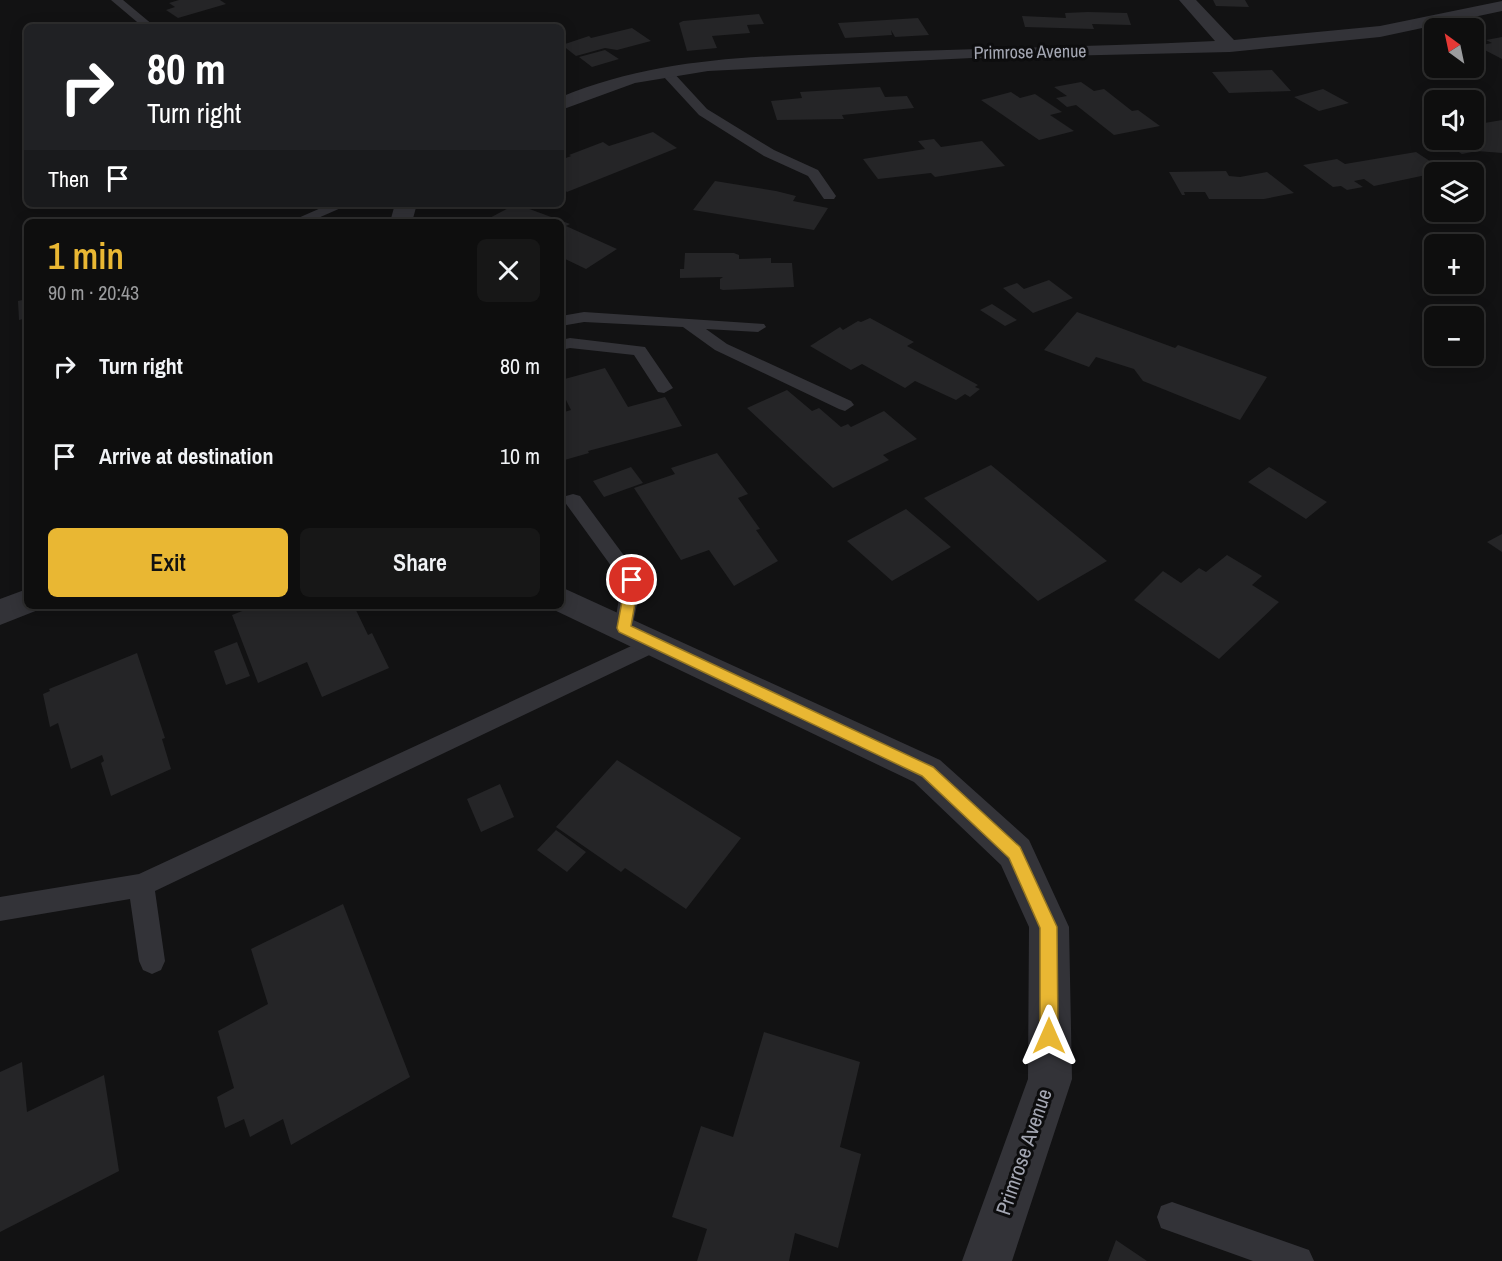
<!DOCTYPE html>
<html lang="en">
<head>
<meta charset="utf-8">
<style>
	:root { --surface:#0e0e0e; --page:#171717; --text:#f1f3f6; --muted:#9b9c9e; --line:#2e2e2e; --accent:#e9b733 }
	body { margin:0; font-family:"Archivo Narrow",sans-serif; background:var(--page); color:var(--text); height:100vh; display:flex; flex-direction:column; font-size:22px; white-space:nowrap }
	* { box-sizing:border-box; margin:0 }
	p { font-size:20px; color:var(--muted) }
	.icon { flex:none; width:33px; height:33px; fill:none; stroke:currentColor; stroke-width:2; stroke-linecap:round; stroke-linejoin:round }
	.map { position:relative; flex:1; overflow:hidden }
	.side { position:absolute; left:24px; top:219px; width:540px; height:390px; display:flex; flex-direction:column; background:var(--surface); border-radius:9px; box-shadow:0 3px 15px #0003,0 0 0 2px var(--line) }
	.side>* { flex:none }
	.guide { position:absolute; left:24px; top:24px; width:540px; height:183px; border-radius:9px; box-shadow:0 3px 15px #0003,0 0 0 2px var(--line); background:#202124; color:#fff; overflow:hidden }
	.needle { width:39px; rotate:327deg }
	.tools { position:absolute; left:1424px; top:18px; display:grid; gap:12px }
	.tools a { display:grid; place-items:center; width:60px; height:60px; border-radius:9px; background:var(--surface); box-shadow:0 3px 15px #0003,0 0 0 2px var(--line); font-size:30px }
	.pin { position:absolute; display:grid; place-items:center; width:51px; height:51px; color:#fff; margin:-26px; border:3px solid #fff; border-radius:50%; box-shadow:0 2px 6px #0007 }
	.me { position:absolute; width:66px; margin:-33px; rotate:0deg; stroke-linejoin:round; filter:drop-shadow(0 0 4px #0008) }
	.turn { display:flex; align-items:center; gap:21px; height:126px; padding:0 24px; font-size:27px }
	.turn .icon { width:78px; height:78px; stroke-width:2.5 }
	.turn b { display:block; font-size:42px; line-height:51px }
	.then { display:flex; align-items:center; height:57px; padding:0 24px; background:#0003; gap:12px; font-size:22px }
	.round { display:grid; place-items:center; flex:none; width:63px; height:63px; border-radius:9px; background:var(--page) }
	.overview { display:flex; align-items:center; justify-content:space-between; height:102px; padding:0 24px }
	h1 { font-size:36px; font-weight:600; line-height:45px; color:var(--accent) }
	.cta { display:flex; gap:12px; margin-top:auto; padding:12px 24px }
	.cta a { flex:1; height:69px; border-radius:9px; background:var(--accent); color:#111; font-size:24px; font-weight:600; line-height:69px; text-align:center }
	.cta a+a { background:var(--page); color:var(--text) }
	ul { padding:0; list-style:none }
	li { display:flex; align-items:center; gap:18px; height:90px; padding:0 24px }
	li div { flex:1 }
	li b { display:block; font-size:22px }
	li em { font-style:normal }
	.map>svg:first-child { display:block }
	.building { fill:#252527 }
	.lines { fill:none; stroke-linecap:round; stroke-linejoin:round }
	.service { fill:#333338; fill-rule:evenodd }
	.minor { fill:#333338; fill-rule:evenodd }
	.route { fill:#e9b733; stroke:#977721; stroke-width:1.5 }
	.labels { text-anchor:middle; stroke-width:6; stroke-linejoin:round; paint-order:stroke }
	.far-street-label { font-size:18px; fill:#a4a7b3; stroke:#0d0d0e }
	.street-label { font-size:21px; fill:#a4a7b3; stroke:#0d0d0e }
</style>
</head>
<body>
<div class="map">
<svg width="1502" height="1261" viewBox="0 0 1502 1261">
	<rect width="100%" height="100%" fill="#121213"/>
	<path class="building" d="M179,0H220L226,4L178,18L166,10L175,7L169,3Z
		M1213,0H1245L1249,7L1216,6Z
		M1088,12L1127,13L1131,25L1092,24L1094,29L1025,27L1022,16L1066,18L1065,13Z
		M759,14L764,24L747,25L750,33L712,36L717,48L687,51L679,23L683,21Z
		M918,18L929,35L895,37L891,30L892,35L845,38L838,23Z
		M632,28L651,41L617,50L605,48L576,56L562,45L589,36L591,38Z
		M1502,37V59L1477,46L1492,43L1486,40Z
		M605,50L619,59L592,67L579,57Z
		M1272,70L1291,91L1229,93L1212,72Z
		M1081,82L1094,91L1104,89L1132,111L1138,110L1160,126L1114,135L1076,105L1067,107L1056,98L1067,96L1054,87Z
		M880,87L885,97L907,96L914,108L842,115L844,119L777,120L771,101L802,98L800,92Z
		M1323,89L1349,103L1319,111L1294,97Z
		M1011,92L1020,98L1035,94L1062,112L1050,115L1074,131L1039,140L981,100Z
		M1502,120V153L1477,151L1462,154L1440,140H1473V125Z
		M653,132L677,148L567,192L561,188V160L571,156L569,155L603,142L609,146Z
		M934,139L941,147L982,141L1005,166L935,177L931,173L878,179L863,159L925,149L918,141Z
		M1416,152L1445,171L1374,186L1364,179L1354,181L1363,187L1347,190L1341,186L1333,187L1303,165L1337,159L1345,164Z
		M1226,171L1229,176L1240,177L1267,172L1294,193L1264,199H1209L1205,192H1184L1185,195H1182L1169,172Z
		M715,181L776,191L796,196L793,201L828,208L814,230L693,210Z
		M516,204L570,224L566,226L617,249L586,269L561,257V222H482Z
		M685,253H734L739,255V259L771,258V263H792L794,287L723,290L720,289V279L723,277L680,278V269H684Z
		M1049,280L1073,298L1033,313L1003,288L1017,283L1024,289Z
		M27,299V318L19,320L18,301Z
		M992,304L1017,320L1005,326L980,310Z
		M1077,312L1175,348L1178,345L1267,377L1240,420L1143,381L1134,369L1096,357L1089,367L1044,350Z
		M870,318L914,342L907,346L978,385L975,387L980,389L970,397L965,394L956,400L915,381L905,388L862,364L851,370L810,346L840,327L843,330L858,321L861,322Z
		M605,368L628,407L665,397L682,426L588,451L589,453L561,461V413L571,410L561,390V380Z
		M787,390L812,411L819,408L841,427L848,424L851,427L884,411L917,439L883,455L889,460L833,488L747,408Z
		M717,453L748,494L738,498L760,529L756,530L778,561L734,586L709,550L681,560L634,488L675,474L671,468Z
		M991,465L1107,561L1038,601L924,498Z
		M631,467L643,483L604,497L593,481Z
		M1269,467L1327,502L1306,519L1248,482Z
		M906,509L951,547L892,581L847,541Z
		M1502,534V552L1487,542Z
		M1227,555L1262,576L1252,585L1279,602L1219,659L1134,600L1163,571L1181,583L1199,568L1206,572Z
		M255,606H354L368,635L372,633L389,668L322,697L307,662L258,683L232,615Z
		M237,642L250,676L226,685L214,651Z
		M137,653L165,738L162,739L171,769L111,796L101,763L104,761L102,755L71,769L58,723L50,727L43,694L50,691L49,689Z
		M617,760L741,838L686,909L625,868L621,872L556,827Z
		M500,784L514,817L481,832L467,799Z
		M556,830L586,852L567,872L537,850Z
		M343,904L410,1077L291,1145L283,1119L250,1137L244,1119L225,1128L217,1097L234,1088L218,1031L268,1004L251,949Z
		M764,1032L860,1062L840,1147L861,1154L838,1248L795,1233L789,1261H697L707,1229L672,1217L701,1126L733,1137Z
		M22,1062L27,1112L104,1075L119,1171L0,1232V1072Z
		M1116,1240L1147,1261H1108Z"/>
	<g class="lines">
		<path class="service" d="M111,0H123L153,25L143,27Z
			M663,70H671L707,109L774,150L818,170L836,196L834,199H824L808,176L764,156L699,115L663,76Z
			M330,204H350L309,222H289Z
			M584,312L764,324L766,327L758,332L706,329L727,344L851,401L854,405L845,411L839,409L715,350L683,327L584,322L561,326V316Z
			M570,338L645,347L673,388L664,393L658,392L634,355L570,348L561,350V340Z
			M573,494L580,496L642,580L631,634L624,636L617,634L614,628L622,581L564,501L566,496Z
			M655,635L662,637L666,643L662,649L155,891L165,961L161,970L152,974L143,970L139,961L130,899L0,921V897L139,874Z
			M1172,1202L1309,1250L1314,1261H1253L1161,1228L1157,1217L1161,1206Z"/>
		<path class="minor" d="M1179,0H1196L1234,40L1380,26L1502,1V11L1380,37L1230,52L972,58L708,71L635,83L561,110V97C657,57 758,56 860,53C978,48 1097,47 1215,41Z
			M395,204H417L412,222H390Z
			M561,587L940,760L1029,840L1069,927L1072,1079L1012,1261H962L1028,1079L1029,927L1001,865L914,782L550,608L561,606Z
			M27,589V606H40L38,610L0,625V599Z"/>
	</g>
	<path class="route" d="M632,575L639,580L631,626L933,767L1020,847L1057,927L1058,1036L1056,1042L1049,1045L1043,1042L1040,1036V928L1009,858L922,776L619,632L617,628L626,580Z"/>
	<g class="labels">
		<g class="far-street-label">
			<text transform="translate(1030 52) rotate(-1)" y="6">Primrose Avenue</text>
		</g>
		<g class="street-label">
			<text transform="translate(1024 1152) rotate(-71)" y="7">Primrose Avenue</text>
		</g>
	</g>
</svg>
<div class="tools">
<a><svg class="needle" viewBox="-14 -14 28 28"><path d="M0-13l5 13h-10z" fill="#e53935"/><path d="M0 13l5-13h-10z" fill="#9b9c9e"/></svg></a>
<a><svg class="icon" aria-label="sound" viewBox="0 0 24 24"><path d="M4 9h4l5-4v14l-5-4H4zM17 9q2 3 0 6"/></svg></a>
<a><svg class="icon" aria-label="layers" viewBox="0 0 24 24"><path d="M12 4l9 5-9 5-9-5zM3 14l9 5 9-5"/></svg></a>
<a>+</a>
<a>−</a>
</div>
<div class="pin" style="left:632px;top:580px;background:#d93025"><svg class="icon" aria-label="arrive" viewBox="0 0 24 24"><path d="M6 21V4h12l-3 4 3 4H6"/></svg></div>
<svg class="me" style="left:1049px;top:1036px" viewBox="-20 -20 40 40"><path d="M0-17L14 15 0 8-14 15z" fill="#e9b733" stroke="#fff" stroke-width="4"/></svg>
<div class="guide">
<div class="turn"><svg class="icon" aria-label="right" viewBox="0 0 24 24"><path d="M7 20v-9h11M14 6l5 5-5 5"/></svg><div><b>80 m</b>Turn right</div></div>
<div class="then">Then<svg class="icon" aria-label="arrive" viewBox="0 0 24 24"><path d="M6 21V4h12l-3 4 3 4H6"/></svg></div>
</div>
<section class="side">
<div class="overview"><div><h1>1 min</h1><p>90 m · 20:43</p></div><a class="round"><svg class="icon" aria-label="close" viewBox="0 0 24 24"><path d="M6 6l12 12M18 6L6 18"/></svg></a></div>
<ul>
<li><svg class="icon" aria-label="right" viewBox="0 0 24 24"><path d="M7 20v-9h11M14 6l5 5-5 5"/></svg><div><b>Turn right</b></div><em>80 m</em></li>
<li><svg class="icon" aria-label="arrive" viewBox="0 0 24 24"><path d="M6 21V4h12l-3 4 3 4H6"/></svg><div><b>Arrive at destination</b></div><em>10 m</em></li>
</ul>
<div class="cta"><a>Exit</a><a>Share</a></div>
</section>
</div>
</body>
</html>
